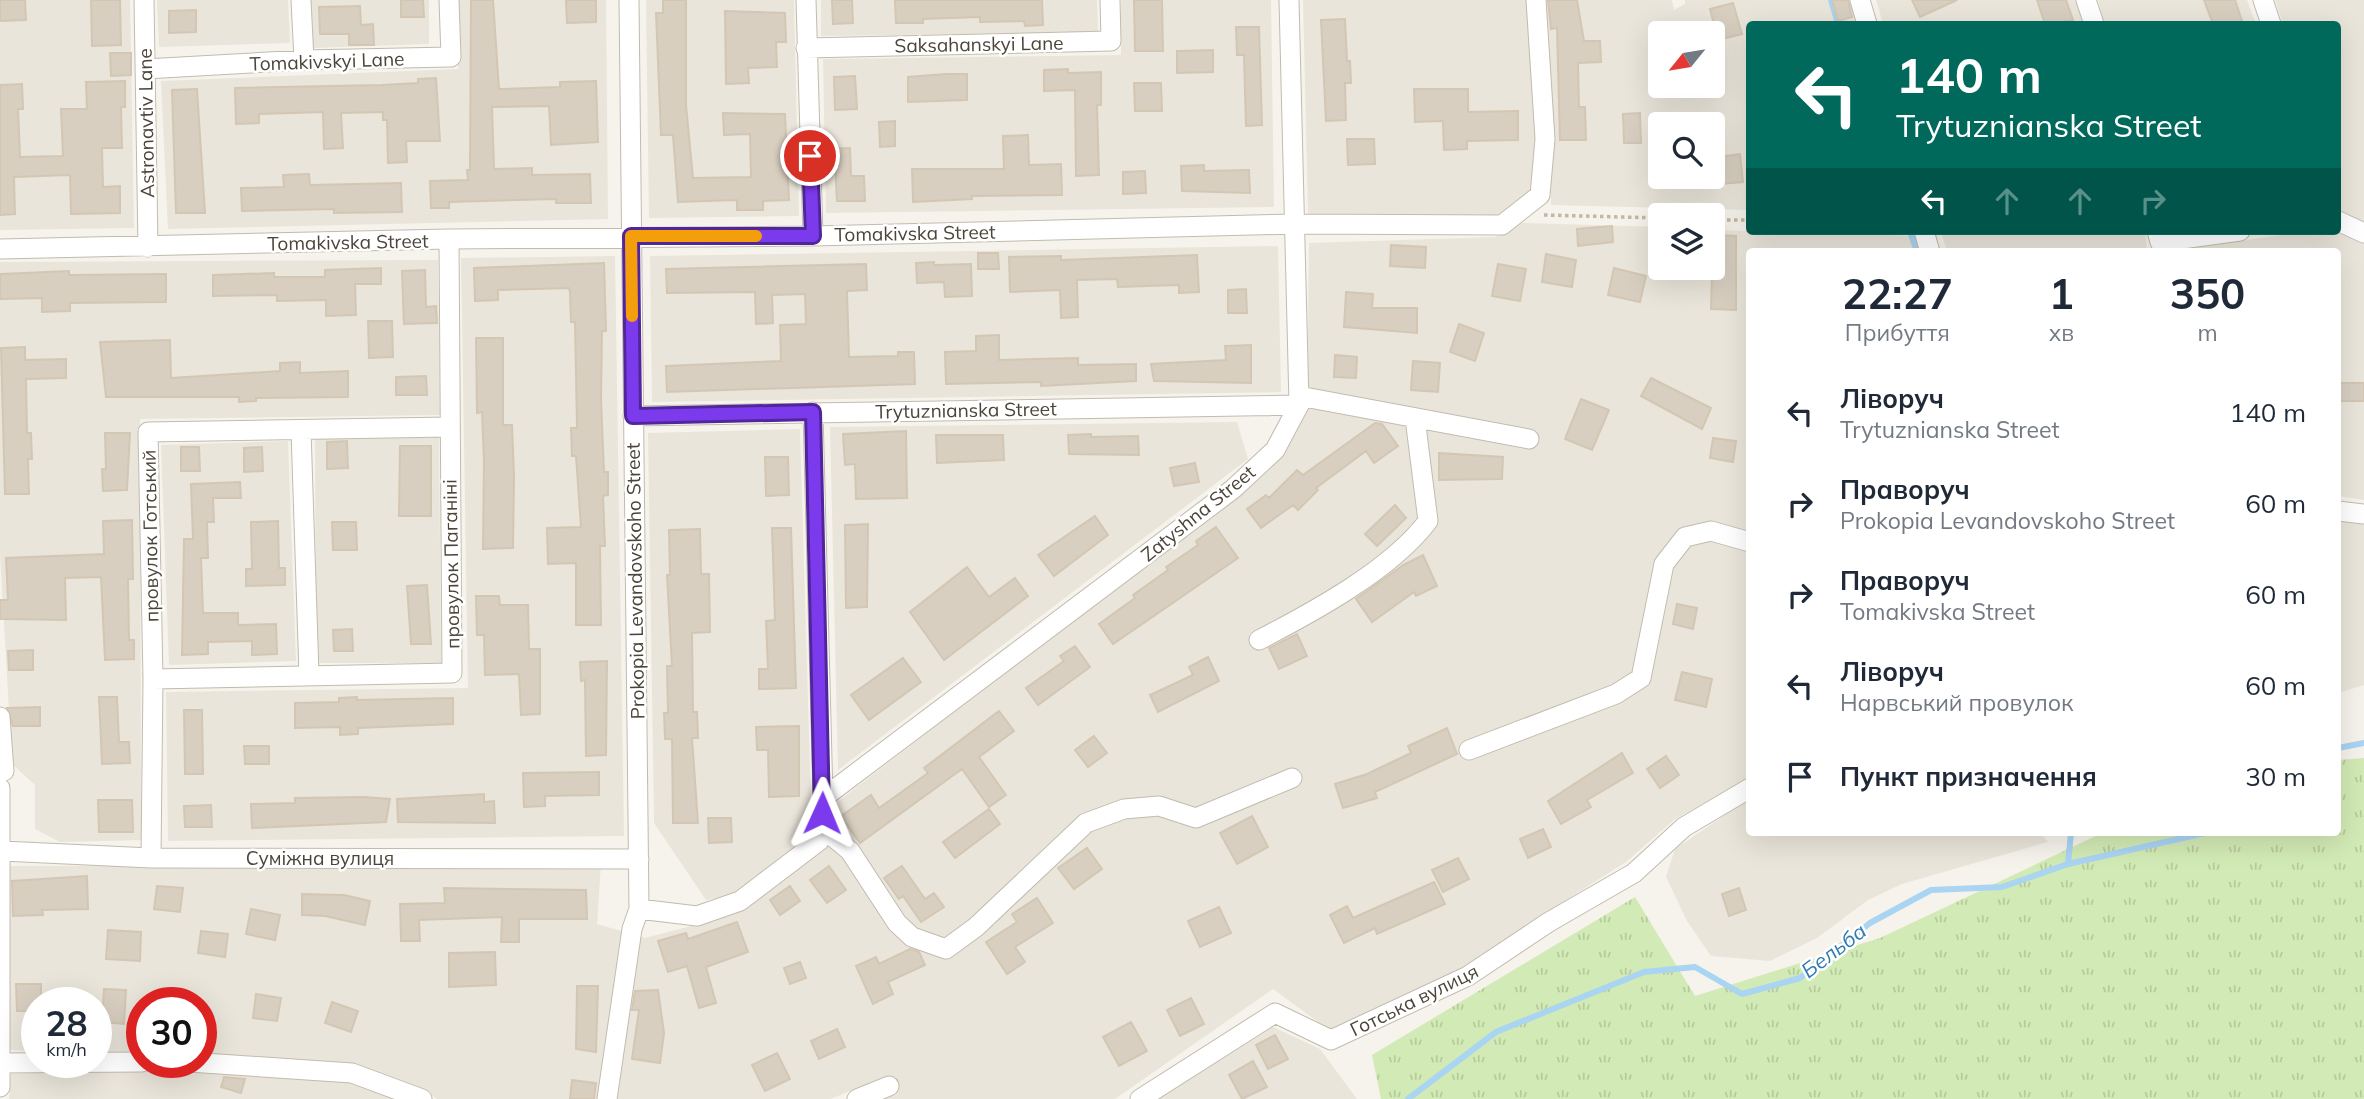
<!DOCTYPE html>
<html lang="uk">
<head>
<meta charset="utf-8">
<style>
	:root { --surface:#fff; --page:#f2f2f3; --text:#1f2937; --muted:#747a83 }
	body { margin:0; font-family:Mulish,sans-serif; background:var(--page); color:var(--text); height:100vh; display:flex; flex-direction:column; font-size:26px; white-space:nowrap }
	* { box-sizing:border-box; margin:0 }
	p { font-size:23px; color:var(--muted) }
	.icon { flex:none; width:38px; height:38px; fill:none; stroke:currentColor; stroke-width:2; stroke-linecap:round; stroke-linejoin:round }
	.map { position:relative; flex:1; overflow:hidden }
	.panel { position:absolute; left:1746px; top:248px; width:595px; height:588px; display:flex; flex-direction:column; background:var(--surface); border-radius:7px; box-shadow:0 7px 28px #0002 }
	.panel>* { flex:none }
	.hud { position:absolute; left:1746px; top:21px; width:595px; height:214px; border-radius:7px; box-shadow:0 7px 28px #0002; background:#00695c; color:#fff; overflow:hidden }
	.needle { width:46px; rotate:240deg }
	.fabs { position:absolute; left:1648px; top:21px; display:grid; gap:14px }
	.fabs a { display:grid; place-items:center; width:77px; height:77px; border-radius:7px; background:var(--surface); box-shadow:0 7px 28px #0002; font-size:35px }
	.speed { position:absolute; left:21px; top:987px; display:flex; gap:14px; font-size:35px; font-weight:700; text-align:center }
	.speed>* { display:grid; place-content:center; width:91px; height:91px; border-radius:50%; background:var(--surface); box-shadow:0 7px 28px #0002; line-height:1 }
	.speed small { font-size:18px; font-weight:400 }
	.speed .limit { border:10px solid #d22; background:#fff; color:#111 }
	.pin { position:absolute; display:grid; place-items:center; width:60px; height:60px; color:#fff; margin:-30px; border:4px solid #fff; border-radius:50%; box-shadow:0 2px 7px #0007 }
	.me { position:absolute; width:77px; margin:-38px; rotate:1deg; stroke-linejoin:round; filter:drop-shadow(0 0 5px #0008) }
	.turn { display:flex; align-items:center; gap:24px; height:147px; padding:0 35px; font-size:32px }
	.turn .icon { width:91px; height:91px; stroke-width:2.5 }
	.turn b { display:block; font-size:49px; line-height:60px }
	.lanes { display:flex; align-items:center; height:66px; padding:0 35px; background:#0003; justify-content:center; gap:35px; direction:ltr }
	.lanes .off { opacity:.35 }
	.eta { display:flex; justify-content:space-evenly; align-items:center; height:119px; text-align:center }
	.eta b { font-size:42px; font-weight:700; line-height:49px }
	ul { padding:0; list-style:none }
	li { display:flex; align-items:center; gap:21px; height:91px; padding:0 35px }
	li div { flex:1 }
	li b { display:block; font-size:26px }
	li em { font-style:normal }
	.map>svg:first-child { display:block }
	.residential { fill:#eae5da; fill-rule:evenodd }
	.grass { fill:url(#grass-tufts) }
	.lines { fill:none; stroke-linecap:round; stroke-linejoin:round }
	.stream { stroke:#a9d4f2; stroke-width:6 }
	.building { fill:#d8cfc1; stroke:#d3c7b4; stroke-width:2 }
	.minor-casing { stroke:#c2bbae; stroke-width:21 }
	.path { stroke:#c4b79f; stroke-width:3.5; stroke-dasharray:3.5 3.5; stroke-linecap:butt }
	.minor { stroke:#fff; stroke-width:19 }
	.route-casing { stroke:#51269a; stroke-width:18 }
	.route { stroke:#7c3aed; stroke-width:12 }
	.slow { stroke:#f59e0b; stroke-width:12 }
	.labels { text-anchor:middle; stroke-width:5; stroke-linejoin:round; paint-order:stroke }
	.street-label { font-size:19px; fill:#4b4439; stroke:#fff }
	.water-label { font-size:21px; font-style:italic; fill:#2e7ab2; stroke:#fff }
</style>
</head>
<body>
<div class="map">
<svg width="2364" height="1099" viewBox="0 0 2364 1099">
	<defs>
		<pattern id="grass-tufts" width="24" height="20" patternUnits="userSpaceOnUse" patternTransform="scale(1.75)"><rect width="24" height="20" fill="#d2eab5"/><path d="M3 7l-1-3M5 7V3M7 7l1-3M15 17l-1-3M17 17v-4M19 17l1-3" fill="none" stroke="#b6ca9c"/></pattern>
	</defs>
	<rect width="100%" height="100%" fill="#f6f3ec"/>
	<path class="residential" d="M0,0H130L134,228L0,230Z
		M157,0H288L290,43L159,47Z
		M311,0H429V44L313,48Z
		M458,0H606L608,219L168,229L161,81L458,69Z
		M646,0H794L799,216L649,218Z
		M821,0H1097L1098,32L821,36Z
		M1121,0H1271L1274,207L826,213L823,59L1121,55Z
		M1303,0H1527L1538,137L1533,188L1498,217L1308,214Z
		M1540,0H1672L1674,10L1685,4V0H1856L1862,24H1750V210L1551,205V138ZM1661,33H1713V86H1661ZM1661,124H1713V177H1661Z
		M1876,0H2081L2088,24H1883Z
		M2098,0H2247L2256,24H2104Z
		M2275,0H2364V224L2338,210V24H2283Z
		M1523,223L1661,227V268H1713V230L1918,236L1923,252H1750V778L1675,819L1626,862L1536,919L1461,971L1329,1030L1273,989L1115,1099H872L893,1091L885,1076L831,1099H437L425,1091L201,1057V1003H142V1054L96,1053V1003H37V1051L10,1050L5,866L601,864L597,924L645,938L699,924L826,847L836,803L1240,492L1281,453L1307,413L1309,243L1495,237Z
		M1941,231H2145L2147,252H1947Z
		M2306,231H2338L2364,240V500L2338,496V252H2169Z
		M1278,246L1281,392L652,402L650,256Z
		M615,256L624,836L168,841L166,692L468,688L461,258Z
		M438,260L440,415L140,419L141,840L60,842L35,829V785L12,764L0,553V262Z
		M1237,422L1248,459L838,770L830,427Z
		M800,429L812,835L739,893L706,900L654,823L648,433Z
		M439,437L441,663H316L315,438Z
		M288,441L296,661L169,665L161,445Z
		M2338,520L2364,523V685L2338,693Z
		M1750,798V833H2041L2048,842L1902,884L1868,900L1817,938L1770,961L1711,956L1687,921L1666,877L1675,849Z
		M1271,1026L1320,1049L1357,1099H1159Z
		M184,1067L349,1081L403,1099H9L10,1074Z"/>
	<path class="grass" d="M2364,758V1099H1381L1372,1055L1635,897L1695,996L1880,938L2102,833H2338V760Z"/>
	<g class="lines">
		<path class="stream" d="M1831,0L1838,24
			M1910,231L1917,252
			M2338,748L2364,743
			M2068,864L2071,833
			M1408,1099L1496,1032L1644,972L1695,967L1742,994L1800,978L1870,923L1931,890L2002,887L2068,864L2205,833"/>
	</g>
	<path class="building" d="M0,0H25L26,20L0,21Z
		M91,0H120L121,45L92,46Z
		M401,0H423L424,17H401Z
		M471,0H493L499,89L560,87V82L596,81L598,142L551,145L549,106L492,107L494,169L532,168V175L590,174L591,203H556V199L449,202V208H431L430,181L468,180L467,170H470Z
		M566,0H596V22L567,23Z
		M663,0H686V105L693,178L751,177L750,134L724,135L723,113L785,114L789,200L763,201V210H737V200L678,202L673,135H661L656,13H663Z
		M832,0H852L853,23L833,24Z
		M895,0H1042L1043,25L1025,26L1024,21L980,22V17L923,19V23H896Z
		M1134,0H1162L1163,51H1135Z
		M1548,0H1577L1584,41H1600L1601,62L1578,63L1579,107H1585L1586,140H1560L1557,28L1551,29Z
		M1832,0H1848L1852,17L1838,21Z
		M1912,0H1957L1920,17Z
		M2037,0H2066L2073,20L2045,24Z
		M2204,0H2235L2243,24H2213Z
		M1733,3L1742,34L1718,40L1710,9Z
		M360,6L361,25L373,24L374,45H349V34H320L319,7Z
		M196,10V32L169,33V11Z
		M725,11L785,13L786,42H776L777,67L748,68L749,83L726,84Z
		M1345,19L1347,61H1350L1351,83H1345L1346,120L1326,121L1321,20Z
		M1236,27H1259L1262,125L1246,126L1244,55H1237Z
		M1213,50V72L1177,73V51Z
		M110,53H131V75L111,76Z
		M1068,69V73L1101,72V105H1097L1099,175L1076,176L1075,90L1044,91V70Z
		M946,74H967V100L908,102V77Z
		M855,76L857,109L835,110L834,77Z
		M436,78L440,141H406L407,162L388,163L387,120H383V112L341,113L343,148L324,149L323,112L259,114V123L236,124L235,88L382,85L418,83V79Z
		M125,81V107H121L122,148H102L103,187L120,186V213L71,214L70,175L14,177L15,214L0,215V85L22,84L23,109H18L20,157L63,156L61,109H87L86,82Z
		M1134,83H1161L1162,111H1135Z
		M197,89L205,213H176L172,90Z
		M1414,89H1468V112L1518,111V140L1467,141V149L1444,150L1443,121L1415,122Z
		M1640,113L1641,143H1624L1623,114Z
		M895,121V146L880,147L879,122Z
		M1028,135L1029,165L1061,164L1062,195L972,196V199L913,202L912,169H1004L1003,136Z
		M1347,139H1374L1375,164L1348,165Z
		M850,148L851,176H864L865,201H837L835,165H827L826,149Z
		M1740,154L1743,182L1720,184L1717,157Z
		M1204,165V171L1249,170L1250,193L1182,191L1181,166Z
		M1145,171L1146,193L1123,194V172Z
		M309,174L310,185L401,183L402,212L334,213V209L242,211L241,188L284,187L283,175Z
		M1612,226L1613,242L1578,246L1577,229Z
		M1713,235L1736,236V310L1711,309Z
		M1391,245L1426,247L1425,268L1390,266Z
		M978,253H998L999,269H978Z
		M1546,254L1576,260L1572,287L1542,282Z
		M1197,255L1199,292L1179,293V285L1118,287L1117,279L1077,280L1078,317L1061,318L1060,290L1010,292L1009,257L1061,256V260Z
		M934,262V265L971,264L972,296L945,297L944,282L917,283L916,263Z
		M604,263L606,331H602L601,399L604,472H608V495L603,496L605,546H600L601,625H576V563L548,564L547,528L581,527L576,456H572L571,428H577L575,322H571L570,292L569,288L498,290V300L475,301L474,268Z
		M866,264L867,290L847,291L849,357L898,356V352H914L915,384L667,392L666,366L781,361L780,325L806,324L805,294L772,295L773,323L756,324L755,292L667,293L666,269Z
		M1498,264L1526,269L1520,301L1492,296Z
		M381,268V284H355L356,315L326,316V300L277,301V295L213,296V275L274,273V277H325V270Z
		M1614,268L1646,276L1640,302L1608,295Z
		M425,270L426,307L436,306L437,323L404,324L402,271Z
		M69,271V275L166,274V302L70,303V311L42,312V298L0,299V274Z
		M1246,289L1247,313H1228V290Z
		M1346,292L1373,294L1372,308H1417V333L1344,327Z
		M368,321H392L393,357L369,358Z
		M1459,324L1484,333L1475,361L1450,352Z
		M999,335V360L1078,358V365L1136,364V381L1041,386V382L946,384L945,352L976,351V336Z
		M476,338H503V425H512L514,476L513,548L483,549L484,461L482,412L477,413Z
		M170,340L171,378L280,371V363L300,362V373L348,371V397L256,398V401L239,402V397H106L100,342Z
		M1251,345V383L1154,381L1151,364L1226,360L1225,346Z
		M25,347V360L66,359V378L26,379L27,433H31L32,459H28L29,494H5L1,348Z
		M1335,355L1357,357L1356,378L1334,377Z
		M1413,361L1440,363L1438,392L1411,390Z
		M426,376L427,395H396V377Z
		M1651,378L1711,408L1702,429L1641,396Z
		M2338,383H2364V401H2338Z
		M1581,399L1609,410L1592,450L1565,439Z
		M1375,423L1382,424L1398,446L1374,463L1366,451L1316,488L1318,490L1298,510L1293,505L1261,528L1247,509L1266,495L1269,498L1297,470L1303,475Z
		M906,431L907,498L856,499L855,464L845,465L843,434Z
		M105,433H130L127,490L103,491L102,469H106Z
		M1091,434V437L1138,436L1139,455L1069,454L1068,435Z
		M936,435H1003L1004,460L937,463Z
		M1713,438L1736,441L1733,462L1710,458Z
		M347,441L348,468L327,469V442Z
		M400,446H431V516H399Z
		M181,447H199L200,471H181Z
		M262,447L263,471L244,472V448Z
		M1439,453L1503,457L1502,479L1439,480Z
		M765,457H788L789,495L766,496Z
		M1195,463L1199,482L1174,486L1170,468Z
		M240,482L241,498H213L214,522H207L208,558H201L203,613H238V625L276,624L277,654L252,655V641L208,642V654L182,655L184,539H193L191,484Z
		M1395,505L1406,518L1377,546L1365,534Z
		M1095,516L1108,535L1054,576L1038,555Z
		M132,520L133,579H128L129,640H134V659L105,660L101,577L65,578L66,620L0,619V600H8L6,558L104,554L103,521Z
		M278,521L279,568H285V585L246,586V569H252L251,522Z
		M332,522H356L357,550H333Z
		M868,524L867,607L846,608L845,525Z
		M1216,527L1238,558L1113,644L1099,624L1135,598L1133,595L1168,570L1166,567L1198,545L1196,541Z
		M772,528H791L796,688L759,689V669H768L766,621L775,620Z
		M700,529L701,574H709L710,632L692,633L693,712H697L698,738H692L698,823H673L672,739H665L664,713H668L667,666H672L667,575H670L669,530Z
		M1423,555L1437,586L1416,596L1414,592L1372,622L1356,599L1403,565Z
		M967,567L989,597L1015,578L1028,596L944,660L910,612Z
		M427,585L431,644H411L407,586Z
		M476,596H499L500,605H528L529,649H540V714L521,715L519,674L485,675L484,635H477Z
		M1677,604L1697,608L1693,629L1673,624Z
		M352,629L353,651H334L333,630Z
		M1297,634L1307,656L1279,669L1269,648Z
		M1075,646L1090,667L1038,705L1026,688L1064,661L1060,656Z
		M33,650V670H9L8,651Z
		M1208,657L1219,681L1158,712L1150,695L1193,675L1189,667Z
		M903,658L921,682L869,720L851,695Z
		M607,661L606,755L586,756L585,680L581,681L580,662Z
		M1682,672L1712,679L1706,707L1675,700Z
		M99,697H117L119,742H129L130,763L102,764Z
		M357,697V700L453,698V724L358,728V734L340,735V727L295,728V703L339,702V698Z
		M40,707V726H13L7,708Z
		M184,710H202L203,774H185Z
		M999,711L1014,731L979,757L1006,795L989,807L962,769L860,843L841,816L871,795L879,808L928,773L924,768Z
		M799,726V796L769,797L768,750H757L756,727Z
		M1447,728L1457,754L1375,792L1377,798L1343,808L1335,784L1367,774L1411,753L1408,746Z
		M1094,736L1107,753L1088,767L1075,750Z
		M244,746H269V764H245Z
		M1622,753L1633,773L1587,800L1591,807L1561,824L1548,801Z
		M1666,756L1679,775L1660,788L1647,769Z
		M599,772V795L545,796V806L524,807L523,773Z
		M484,794V802L494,801L495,823L398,822L397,799Z
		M364,797L390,799L386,822L252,828L251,804L295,803V798Z
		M98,800H132L133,832H99Z
		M211,805L212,827H185L184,806Z
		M989,809L1000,824L955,858L943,842Z
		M1252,816L1268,847L1237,864L1220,833Z
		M708,818H731L732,842L709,843Z
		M1543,829L1551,847L1528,858L1520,839Z
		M1087,848L1102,869L1074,889L1058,868Z
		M1458,858L1469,879L1443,892L1432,870Z
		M829,866L846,890L827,903L810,880Z
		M902,866L925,899L934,893L944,907L921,922L903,896L899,899L884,878Z
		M87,876L88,909L42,910L43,915L13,916L12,881Z
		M1434,882L1445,904L1377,934L1375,928L1344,943L1330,915L1347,906L1353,918Z
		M157,886L183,888L180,912L154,909Z
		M790,886L800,901L780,915L770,900Z
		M444,888L586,890L587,919H519V942H501L502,917L419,920L420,941H401L400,904L445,903Z
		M1739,888L1746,910L1729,916L1722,894Z
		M302,894L344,895L370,901L365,925L325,916L302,915Z
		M1037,898L1053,923L1015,947L1025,962L1007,974L986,942L1017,922L1012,914Z
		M1219,907L1231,933L1200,947L1188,921Z
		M251,909L280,915L275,940L246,934Z
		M737,922L748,952L706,967L716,1003L699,1008L687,966L668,972L658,941L686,933L688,939Z
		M108,930L141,932L140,961L106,959Z
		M201,931L228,934L225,957L198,953Z
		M910,949L919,952L925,965L888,982L893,994L873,1004L856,966L876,957L879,964Z
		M495,952L496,985L449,987V953Z
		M800,962L806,978L790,984L784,968Z
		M16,984H41V1003H37V1011H17Z
		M577,986H598L596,1052L576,1049Z
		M104,989L126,990L124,1024L102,1022Z
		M658,990L664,1033L660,1063L632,1059L639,1010H632L635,991Z
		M256,994L281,998L277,1021L253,1018Z
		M1191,998L1204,1024L1180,1036L1167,1010Z
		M332,1002L358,1011L351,1032L325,1023Z
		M1131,1022L1147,1051L1119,1066L1103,1037Z
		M837,1029L845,1047L819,1059L811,1041Z
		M1275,1035L1288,1059L1268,1069L1256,1045Z
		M777,1053L790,1079L765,1091L752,1065Z
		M1253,1061L1267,1087L1242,1099L1229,1075Z
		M224,1077L245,1079L241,1093L221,1087Z
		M572,1080L596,1083L594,1099H570Z"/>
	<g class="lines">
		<defs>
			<path id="minor" d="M144,0L148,247
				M301,0L304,60
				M806,0L813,236
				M1860,0L1867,24
				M2086,0L2094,24
				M2263,0L2271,24
				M806,48L1111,41L1110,0
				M145,69L304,60L451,57L449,0
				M2338,221L2364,233
				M1924,231L1930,252
				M2157,231L2160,242L2240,231
				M0,249L449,239L813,236L1295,224L1502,225L1540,195L1545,139L1536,0
				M1299,396L1529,439
				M633,416L1299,405
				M301,430L309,675
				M2338,511L2364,514
				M1259,640C1313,612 1391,570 1428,521L1415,418
				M153,679L452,673L449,239
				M0,717L4,771
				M1469,750L1616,694L1641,678L1664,564L1685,537L1711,531L1750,542
				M0,788V1087
				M823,798L1233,489L1275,450L1299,405L1289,0
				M821,827L850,851L897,923L912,937L946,949L976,927L1086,823L1124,809L1159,806L1196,818L1292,778
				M2,851L151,858L639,859
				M151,858L153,679L148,432L449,427
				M639,909L697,916L740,901L819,841L823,798L813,412
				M189,1062L352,1073L422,1099
				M1,1063L142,1062
				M607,1099L632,929L639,909L629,0
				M857,1099L889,1086
				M1140,1099L1275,1013L1331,1040L1468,976L1549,922L1634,873L1684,827L1750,788"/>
		</defs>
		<use href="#minor" class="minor-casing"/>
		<path class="path" d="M1544,215L1661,218
			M1713,220H1750"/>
		<use href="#minor" class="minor"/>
	</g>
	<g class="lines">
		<defs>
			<path id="route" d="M810,156L813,236H631L633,416L813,412L822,813"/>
		</defs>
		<use href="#route" class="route-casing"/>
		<use href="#route" class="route"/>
		<path class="slow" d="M632,316L631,236H756"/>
	</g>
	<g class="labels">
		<g class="street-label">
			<text transform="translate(979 44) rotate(-1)" y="7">Saksahanskyi Lane</text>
			<text transform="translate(327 61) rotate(-2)" y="7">Tomakivskyi Lane</text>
			<text transform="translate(146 123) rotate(-91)" y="7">Astronavtiv Lane</text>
			<text transform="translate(915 233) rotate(-1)" y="7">Tomakivska Street</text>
			<text transform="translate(348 242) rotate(-1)" y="7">Tomakivska Street</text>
			<text transform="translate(966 410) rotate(-1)" y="7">Trytuznianska Street</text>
			<text transform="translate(1198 513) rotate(-39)" y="7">Zatyshna Street</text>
			<text transform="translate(150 536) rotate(-91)" y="7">провулок Готський</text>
			<text transform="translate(451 564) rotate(-91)" y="7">провулок Паганіні</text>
			<text transform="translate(635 581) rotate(-91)" y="7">Prokopia Levandovskoho Street</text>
			<text x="320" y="865">Суміжна вулиця</text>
			<text transform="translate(1414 1000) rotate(-26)" y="7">Готська вулиця</text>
		</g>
		<g class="water-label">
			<text transform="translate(1834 951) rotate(-37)" y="7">Бельба</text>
		</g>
	</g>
</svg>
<div class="fabs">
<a><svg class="needle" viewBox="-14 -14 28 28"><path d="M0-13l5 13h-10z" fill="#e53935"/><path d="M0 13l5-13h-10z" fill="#747a83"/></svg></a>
<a><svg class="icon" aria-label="search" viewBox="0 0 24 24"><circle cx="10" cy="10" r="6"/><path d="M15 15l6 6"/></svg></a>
<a><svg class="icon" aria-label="layers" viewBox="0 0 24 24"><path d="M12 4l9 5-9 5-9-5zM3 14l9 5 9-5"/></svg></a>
</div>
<div class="speed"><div>28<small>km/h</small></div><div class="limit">30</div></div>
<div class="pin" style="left:810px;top:156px;background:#d93025"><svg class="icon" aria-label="arrive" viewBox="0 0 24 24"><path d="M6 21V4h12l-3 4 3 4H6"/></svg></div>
<svg class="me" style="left:822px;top:813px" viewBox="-20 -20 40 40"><path d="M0-17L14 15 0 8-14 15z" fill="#7c3aed" stroke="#fff" stroke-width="4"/></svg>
<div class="hud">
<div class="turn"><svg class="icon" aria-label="left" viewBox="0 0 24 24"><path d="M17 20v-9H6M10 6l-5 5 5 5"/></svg><div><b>140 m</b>Trytuznianska Street</div></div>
<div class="lanes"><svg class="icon" aria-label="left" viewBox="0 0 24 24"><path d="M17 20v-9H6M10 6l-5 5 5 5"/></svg><svg class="icon off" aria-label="ahead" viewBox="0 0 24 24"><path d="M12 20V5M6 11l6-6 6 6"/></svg><svg class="icon off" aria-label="ahead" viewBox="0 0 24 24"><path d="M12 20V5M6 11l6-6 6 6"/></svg><svg class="icon off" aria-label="right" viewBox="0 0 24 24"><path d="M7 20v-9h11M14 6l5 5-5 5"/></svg></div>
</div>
<section class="panel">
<div class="eta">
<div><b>22:27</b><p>Прибуття</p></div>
<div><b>1</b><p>хв</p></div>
<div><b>350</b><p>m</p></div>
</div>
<ul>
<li><svg class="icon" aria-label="left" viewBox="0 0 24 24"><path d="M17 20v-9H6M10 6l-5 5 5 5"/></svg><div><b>Ліворуч</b><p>Trytuznianska Street</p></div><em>140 m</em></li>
<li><svg class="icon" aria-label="right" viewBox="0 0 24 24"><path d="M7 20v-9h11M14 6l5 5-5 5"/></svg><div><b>Праворуч</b><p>Prokopia Levandovskoho Street</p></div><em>60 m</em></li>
<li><svg class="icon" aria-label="right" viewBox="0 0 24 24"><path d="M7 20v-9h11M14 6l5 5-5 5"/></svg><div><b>Праворуч</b><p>Tomakivska Street</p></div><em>60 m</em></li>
<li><svg class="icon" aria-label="left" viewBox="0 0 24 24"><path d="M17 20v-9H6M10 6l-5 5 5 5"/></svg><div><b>Ліворуч</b><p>Нарвський провулок</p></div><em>60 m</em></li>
<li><svg class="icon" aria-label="arrive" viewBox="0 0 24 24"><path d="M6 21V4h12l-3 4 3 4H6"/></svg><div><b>Пункт призначення</b></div><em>30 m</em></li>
</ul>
</section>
</div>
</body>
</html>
